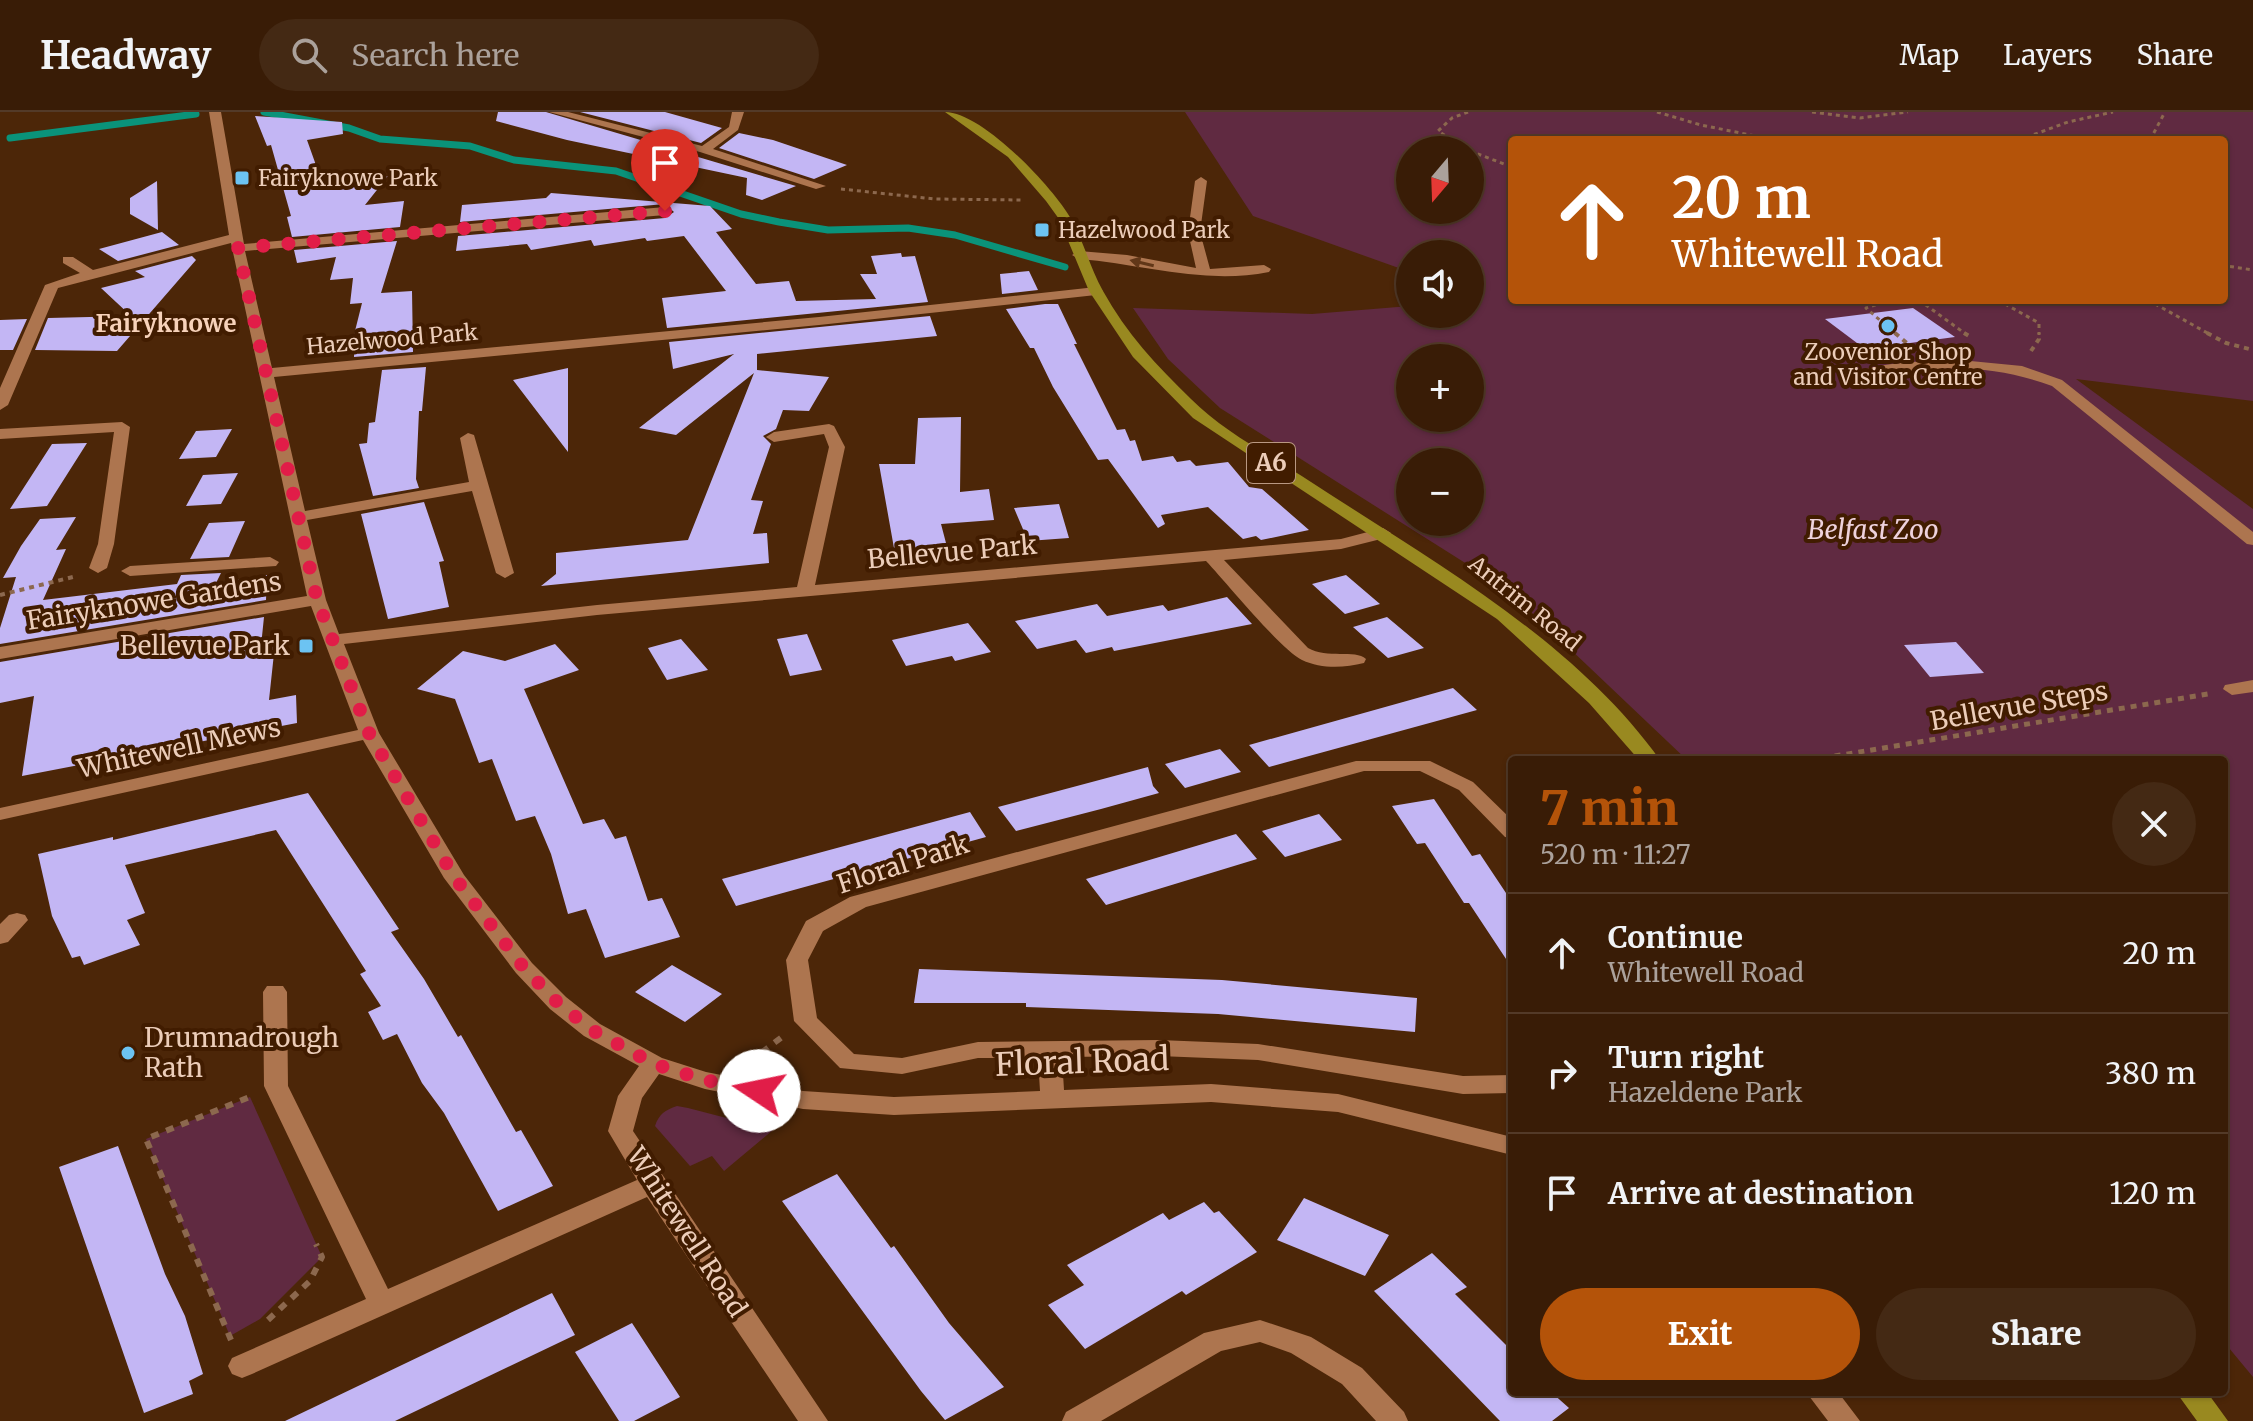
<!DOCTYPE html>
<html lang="en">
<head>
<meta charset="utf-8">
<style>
	:root { --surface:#391c06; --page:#442914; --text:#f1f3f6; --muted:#aba19b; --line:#533a28; --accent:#b45309 }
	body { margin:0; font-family:Merriweather,serif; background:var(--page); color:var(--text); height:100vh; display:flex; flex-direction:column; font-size:30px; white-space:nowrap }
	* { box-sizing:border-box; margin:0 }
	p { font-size:26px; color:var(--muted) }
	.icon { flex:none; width:44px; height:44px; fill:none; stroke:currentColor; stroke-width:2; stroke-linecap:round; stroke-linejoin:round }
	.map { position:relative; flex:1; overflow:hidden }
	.details { position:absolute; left:1508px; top:644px; width:720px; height:640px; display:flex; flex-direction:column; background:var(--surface); border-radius:8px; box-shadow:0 2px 6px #0004,0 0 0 2px var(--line) }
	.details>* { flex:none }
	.hud { position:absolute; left:1508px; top:24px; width:720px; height:168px; border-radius:8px; box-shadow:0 2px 6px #0004,0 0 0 2px var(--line); background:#b45309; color:#fff; overflow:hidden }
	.needle { width:52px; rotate:199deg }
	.fabs { position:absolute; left:1396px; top:24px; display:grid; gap:16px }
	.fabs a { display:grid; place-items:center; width:88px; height:88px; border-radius:50%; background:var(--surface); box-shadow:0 2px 6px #0004,0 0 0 2px var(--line); font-size:40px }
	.pin { position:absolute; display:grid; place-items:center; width:68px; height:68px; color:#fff; margin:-82px -34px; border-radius:50% 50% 50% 0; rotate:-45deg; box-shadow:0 0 8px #0007 }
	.pin .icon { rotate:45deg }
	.me { position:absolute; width:88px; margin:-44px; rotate:281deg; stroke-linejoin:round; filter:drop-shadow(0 0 6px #0008) }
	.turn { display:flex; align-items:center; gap:28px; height:168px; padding:0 32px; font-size:36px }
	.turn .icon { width:104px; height:104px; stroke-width:2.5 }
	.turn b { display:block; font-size:56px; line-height:68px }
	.round { display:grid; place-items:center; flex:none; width:84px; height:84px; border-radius:42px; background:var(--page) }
	.overview { display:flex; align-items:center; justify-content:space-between; height:136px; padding:0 32px }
	h1 { font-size:48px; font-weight:800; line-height:60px; color:var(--accent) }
	.action { display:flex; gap:16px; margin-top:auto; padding:16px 32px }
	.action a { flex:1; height:92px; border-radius:48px; background:var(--accent); color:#fff; font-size:32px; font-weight:800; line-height:92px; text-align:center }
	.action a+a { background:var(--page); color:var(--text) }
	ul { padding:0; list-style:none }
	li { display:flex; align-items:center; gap:24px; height:120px; padding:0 32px; border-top:2px solid var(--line) }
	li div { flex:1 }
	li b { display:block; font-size:30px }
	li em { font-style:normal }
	header { display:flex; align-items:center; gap:48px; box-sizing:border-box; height:112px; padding:0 40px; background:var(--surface); border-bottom:2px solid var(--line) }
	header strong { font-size:38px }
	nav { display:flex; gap:44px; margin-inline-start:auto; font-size:28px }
	.search { width:560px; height:72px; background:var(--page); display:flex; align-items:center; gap:20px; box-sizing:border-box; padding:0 28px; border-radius:44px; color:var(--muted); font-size:30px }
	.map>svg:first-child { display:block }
	.green { fill:#602a41; fill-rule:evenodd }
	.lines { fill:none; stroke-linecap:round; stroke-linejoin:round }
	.stream { stroke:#0a937a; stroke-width:7 }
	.building { fill:#c3b6f4 }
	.path-far3 { stroke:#8c684e; stroke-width:3; stroke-dasharray:4 4; stroke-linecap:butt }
	.path-far2 { stroke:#8c684e; stroke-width:4; stroke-dasharray:5 5; stroke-linecap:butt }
	.path-far1 { stroke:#8c684e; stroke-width:5; stroke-dasharray:6 6; stroke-linecap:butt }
	.path { stroke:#8c684e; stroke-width:6; stroke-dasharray:8 8; stroke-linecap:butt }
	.minor { fill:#ad754f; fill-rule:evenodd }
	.major { fill:#998920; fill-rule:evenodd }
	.oneway { fill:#613718 }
	.route { stroke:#e11d48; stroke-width:14; stroke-dasharray:0 25.2 }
	.poi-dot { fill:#6cc3f2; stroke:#411c00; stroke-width:3 }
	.labels { text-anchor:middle; stroke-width:8; stroke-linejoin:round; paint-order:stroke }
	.far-poi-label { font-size:22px; fill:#eccdb9; stroke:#411c00; text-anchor:start }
	.far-street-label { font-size:22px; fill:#eccdb9; stroke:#411c00 }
	.far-neighbourhood-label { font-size:24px; font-weight:bold; fill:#f7d2ba; stroke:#411c00 }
	.shield { fill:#411c00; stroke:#b99882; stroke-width:2 }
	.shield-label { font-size:24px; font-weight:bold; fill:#eccdb9 }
	.park-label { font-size:26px; font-style:italic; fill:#eed2dc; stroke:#411c00 }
	.street-label { font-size:26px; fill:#eccdb9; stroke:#411c00 }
	.poi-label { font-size:26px; fill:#eccdb9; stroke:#411c00; text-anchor:end }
	.near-street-label { font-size:32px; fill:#eccdb9; stroke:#411c00 }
</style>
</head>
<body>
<header>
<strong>Headway</strong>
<div class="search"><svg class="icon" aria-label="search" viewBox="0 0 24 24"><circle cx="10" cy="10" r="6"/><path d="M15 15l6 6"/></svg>Search here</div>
<nav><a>Map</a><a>Layers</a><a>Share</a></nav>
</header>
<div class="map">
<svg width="2253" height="1309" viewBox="0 0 2253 1309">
	<rect width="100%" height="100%" fill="#4c2608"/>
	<path class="green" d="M1185,0H2253V289L2076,267L2253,397V1265L2224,1230V648H1687L1508,478L1220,296L1168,247L1133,196L1312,202L1410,194V202H1470V142H1410V160L1253,104ZM1512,28H2224V188H1512ZM1410,38H1470V98H1410ZM1410,246H1470V306H1410ZM1410,350H1470V410H1410Z
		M250,985L322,1145L260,1207L230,1224L146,1027Z
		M677,994L688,996L773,1018L724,1059L712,1044L690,1054L655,1014C659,1002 665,998 677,994Z"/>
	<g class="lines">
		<path class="stream" d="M264,0L349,16L380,27L470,34L514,48L616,59L741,102L779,110L828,118L908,116L955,123L1065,155
			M10,26L196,2"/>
	</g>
	<path class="building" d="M498,0H546L796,74L762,88L746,83L747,66L567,28L496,9Z
		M580,0H665L722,16L701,31Z
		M255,4L342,10L343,22L307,28L317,56L328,72L388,64L365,93L404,89L400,115L292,125L287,105L291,104L271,33L267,34Z
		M739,21L773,28L847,53L814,67L719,36Z
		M157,69L158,118L130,102V86Z
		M551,81L710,94L732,117L716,120L756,172L789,169L796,189L876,187L860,162H877L871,144L901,141L902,145L915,144L928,190L667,216L662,186L726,179L684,124L647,129L645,126L594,134L591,128L531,138L527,132L456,139L458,124L665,106L674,100L665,92L460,110L462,93L546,86Z
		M162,120L179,133L118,149L99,137Z
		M397,129L381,181L412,179L413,240L354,245L355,219L362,191L350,192L353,166L330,168L336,145L297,151L294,138Z
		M192,144L196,148L117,239L35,238L48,206L131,204L101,176L145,165L135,159Z
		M1029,159L1038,178L1002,182L1000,162Z
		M1045,192H1058L1077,232H1074L1117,318L1125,317L1130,329L1135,328L1142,349L1173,344L1177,350L1190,348L1196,354L1228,350L1249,375L1262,377L1309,418L1261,428L1256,424L1243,427L1208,395L1161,403L1165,412L1158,416L1108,347L1098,348L1053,275L1034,236H1030L1006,197Z
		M1913,196L1955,225L1865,237L1825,207Z
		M930,204L937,224L757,242V258L829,265L809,299L783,298L776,317L763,324L771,332L751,388L763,389L753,422L767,421L769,451L541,474L556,462V441L688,428L754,261L676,323L639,316L734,242L673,257L669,230Z
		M27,207L13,238H0V208Z
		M426,255L422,299H419L416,367L419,376L373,384L359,332L367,331L369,311L375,310L382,258Z
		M568,256V340L513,268Z
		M961,305L960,380L989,377L994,408L941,412L946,431L932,433L936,449L897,453L879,352H915L918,306Z
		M232,317L216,345L179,347L196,319Z
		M87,331L47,394L10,397L52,332Z
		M238,361L221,392L186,394L203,363Z
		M424,390L444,449L439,450L449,495L388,507L361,402Z
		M1059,392L1069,426L1028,429L1014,396Z
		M76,405L56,438L66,437L43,488L177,472L181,463L221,461L216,471L267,463L266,488L0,532V516L16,465L3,466L21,434L40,407Z
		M245,409L229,445L190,447L209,411Z
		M1346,463L1380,492L1345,502L1312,472Z
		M1227,485L1252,512L1114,539L1112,535L1086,541L1076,528L1037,537L1015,509L1097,492L1107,504L1163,493L1168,499Z
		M264,505L261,534L275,532L269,588L296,583L297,611L22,664L34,584L0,591V550Z
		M1387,505L1424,536L1388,546L1353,515Z
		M968,511L991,540L955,549L952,544L906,554L892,528Z
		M807,522L822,558L790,564L777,527Z
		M681,527L708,558L667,568L648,536Z
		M1956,530L1984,561L1930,565L1904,533Z
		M555,532L579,558L524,577L583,712L604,707L615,727L626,724L648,789L662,786L680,825L605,846L586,797L568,802L551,742L535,704L516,709L492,647L479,651L455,587L417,577L463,539L505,549Z
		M1453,576L1477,598L1269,655L1249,633Z
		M1220,637L1241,660L1185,676L1165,652Z
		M1148,655L1153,674L1159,681L1101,697L1016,719L998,695Z
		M308,681L399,817L391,820L424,867L458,925L461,923L516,1020L521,1018L553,1074L498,1099L444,1001L422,971L397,922L383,928L368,900L381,894L360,862L366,859L276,718L125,753L145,801L127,808L140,833L84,853L80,844L72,846L52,804L38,742L113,725V728Z
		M1434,687L1472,744L1480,742L1512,790V856L1469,791H1464L1425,731L1417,732L1392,694Z
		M970,700L986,725L736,794L722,767Z
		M1319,702L1342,728L1285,745L1262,719Z
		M1236,722L1257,747L1106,793L1086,767Z
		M672,853L722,882L685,910L635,880Z
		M919,857L1222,868L1417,886L1415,920L1218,902L1026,895V891H914Z
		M118,1034L165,1162L185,1204L203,1262L189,1269L193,1282L144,1301L59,1055Z
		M837,1062L891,1136L894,1134L949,1211L1004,1275L945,1308L921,1279L782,1089Z
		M1304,1086L1389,1123L1365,1164L1277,1128Z
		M1204,1090L1214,1101L1219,1099L1257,1140L1186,1183L1182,1179L1085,1237L1048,1193L1084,1173L1067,1153L1163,1101L1169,1108Z
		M1432,1141L1467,1175L1455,1182L1512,1239V1280H1551L1569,1296L1552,1309H1500L1374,1179Z
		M552,1181L575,1223L395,1309H285Z
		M632,1211L680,1285L634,1309H619L575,1240Z"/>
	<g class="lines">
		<path class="path-far3" d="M1468,0L1452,6L1438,19L1468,38
			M1657,0L1701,13L1775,28
			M1812,0L1860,6L1908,0
			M2019,28L2068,10L2113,0
			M2150,28L2165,0
			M1470,39L1512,55
			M841,77L935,87L1023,88
			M2224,150L2227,154L2253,158
			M1891,188L1866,196L1897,223
			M1919,188L1967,223
			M1998,188L2039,211V223
			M2148,188L2211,223"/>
		<path class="path-far2" d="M1895,221L1908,232
			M1964,221L1969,224
			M2207,221L2226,231L2253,238
			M2031,239L2039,227V221
			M0,483L77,464"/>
		<path class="path-far1" d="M1811,648L2208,582"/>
		<path class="path" d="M749,950L786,922
			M268,1208L310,1169L322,1145L316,1132
			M231,1228L146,1027L252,984"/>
		<path class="minor" d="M209,0H221L244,132L665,95L671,99L665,103L245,139L272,256L819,205L1096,175L1103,179L1096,183L819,213L274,265L305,399L469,370L460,326L468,321L474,323L514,461L505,466L496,461L472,379L307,408L326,488L339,522L597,493L797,475L829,335L824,322L774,330L766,325L774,320L829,312L834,314L845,335L815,473L1341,427L1383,416L1391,421L1389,425L1341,437L1224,448L1308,536C1327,547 1355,537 1366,547L1364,551C1344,556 1321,557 1302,548C1281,538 1226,470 1206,449L597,503L344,532L379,621L464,763L532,851L566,885L600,912L662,946L706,960L803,979L894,985L1040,979L1038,946H978L902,962L840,956L794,909L786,848L806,809L850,785L1356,649H1430L1473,670L1512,708V726L1505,725L1459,678L1420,659H1364L866,795L823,819L808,848L817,906L854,942L902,946L978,930L1159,928L1258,932L1463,964L1512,963V981L1463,982L1258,948L1159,944L1062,945L1064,978L1211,972L1338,982L1512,1025V1043L1338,1000L1211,990L894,1003L803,997L705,977L659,962L642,986L633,1019L828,1309H798L647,1085L252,1262L242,1266L232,1262L228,1254L232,1246L366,1187L264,974L263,880L267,874H283L287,880L288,974L388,1177L637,1068L608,1019L618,984L639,954L584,924L550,897L516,861L444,766L363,628L0,708V696L358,618L311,494L0,547V535L307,484L231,131L58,176L8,293L0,298V276L45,173L80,161L63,151V145H73L93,158L229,123Z
			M549,0H568L702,34L729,15L732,0H744L738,18L713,37L826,74L816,77L700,40Z
			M1201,65L1207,69L1200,120L1210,157L1264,153L1271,157L1269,160C1204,173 1143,152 1079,147L1072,143L1079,139L1127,143L1196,156L1188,120L1195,69Z
			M1960,248L2022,254L2062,268L2253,420V433L2247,432L2052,274C1981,248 1922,254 1850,272L1843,268C1865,249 1930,249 1960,248Z
			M122,310L130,315L114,432L107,456L98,461L89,456L98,432L114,320L0,327V317Z
			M270,445L279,450L276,454L130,464L121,459L130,454Z
			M2253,568V580L2232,583L2223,577L2225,573Z
			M17,801L25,803L28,808L8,830L0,832V812L9,803Z
			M1260,1208L1311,1225L1362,1256L1404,1300L1408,1309H1376L1342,1272L1291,1241L1260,1230L1221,1239L1101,1309H1062L1066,1300L1204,1221Z
			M1806,1280H1838L1860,1309H1828Z"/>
		<path class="major" d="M945,0C982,0 1053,75 1071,107C1084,130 1090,156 1103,179C1126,221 1157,254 1191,287C1224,320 1271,344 1311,370C1432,449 1574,528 1660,648H1639L1589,591L1497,507L1193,306L1133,245L1089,179L1059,107L1046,89L1008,45Z
			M2176,1280H2207L2228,1309H2197Z"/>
	</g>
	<defs><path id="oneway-solid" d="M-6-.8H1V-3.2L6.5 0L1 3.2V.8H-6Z" transform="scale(2)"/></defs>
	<use class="oneway" href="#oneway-solid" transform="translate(1142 151) rotate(-167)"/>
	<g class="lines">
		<path class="route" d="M665,99L238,136L317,488L369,621L455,766L524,856L558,891L592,918L654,952L705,968L759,979"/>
	</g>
	<g class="poi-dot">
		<rect x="234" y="58" width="16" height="16" rx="4"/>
		<rect x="1034" y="110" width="16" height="16" rx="4"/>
		<circle cx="1888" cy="214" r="8"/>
		<rect x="298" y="526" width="16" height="16" rx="4"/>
		<circle cx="128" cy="941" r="8"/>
	</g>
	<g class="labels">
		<g class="far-poi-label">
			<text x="258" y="74">Fairyknowe Park</text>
			<text x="1058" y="126">Hazelwood Park</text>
			<text x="1888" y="248" text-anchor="middle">Zoovenior Shop<tspan x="1888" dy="25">and Visitor Centre</tspan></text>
		</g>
		<g class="far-street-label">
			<text transform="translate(392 227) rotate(-5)" y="8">Hazelwood Park</text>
			<text transform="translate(1525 491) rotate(39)" y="8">Antrim Road</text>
		</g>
		<g class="far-neighbourhood-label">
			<text x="166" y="220">Fairyknowe</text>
		</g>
		<rect class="shield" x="1247" y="331" width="48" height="40" rx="6"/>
		<g class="shield-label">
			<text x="1271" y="359">A6</text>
		</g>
		<g class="park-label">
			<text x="1873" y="427">Belfast Zoo</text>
		</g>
		<g class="street-label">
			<text transform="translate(952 440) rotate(-5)" y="9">Bellevue Park</text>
			<text transform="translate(154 489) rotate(-9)" y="9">Fairyknowe Gardens</text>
			<text transform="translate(2019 594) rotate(-10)" y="9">Bellevue Steps</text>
			<text transform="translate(179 636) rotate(-12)" y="9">Whitewell Mews</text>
			<text transform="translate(903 752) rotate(-18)" y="9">Floral Park</text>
			<text transform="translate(687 1120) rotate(57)" y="9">Whitewell Road</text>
		</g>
		<g class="poi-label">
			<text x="290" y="543">Bellevue Park</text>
			<text x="144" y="935" text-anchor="start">Drumnadrough<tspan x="144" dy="30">Rath</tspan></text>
		</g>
		<g class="near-street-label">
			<text transform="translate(1082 950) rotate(-2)" y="11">Floral Road</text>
		</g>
	</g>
</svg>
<div class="fabs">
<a><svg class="needle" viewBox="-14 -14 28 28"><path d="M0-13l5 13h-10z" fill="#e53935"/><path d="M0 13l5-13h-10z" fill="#aba19b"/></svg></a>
<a><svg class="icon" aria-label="sound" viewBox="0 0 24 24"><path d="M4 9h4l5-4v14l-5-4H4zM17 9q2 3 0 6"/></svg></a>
<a>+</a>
<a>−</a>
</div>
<div class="pin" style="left:665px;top:99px;background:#d93025"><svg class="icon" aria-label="arrive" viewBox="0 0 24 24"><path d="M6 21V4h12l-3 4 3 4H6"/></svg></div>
<svg class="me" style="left:759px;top:979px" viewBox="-20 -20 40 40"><circle r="19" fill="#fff"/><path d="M0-13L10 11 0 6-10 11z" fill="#e11d48"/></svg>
<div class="hud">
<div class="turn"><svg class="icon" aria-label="ahead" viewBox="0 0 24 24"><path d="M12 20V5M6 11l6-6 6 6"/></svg><div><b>20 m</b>Whitewell Road</div></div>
</div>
<section class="details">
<div class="overview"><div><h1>7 min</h1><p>520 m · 11:27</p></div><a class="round"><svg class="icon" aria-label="close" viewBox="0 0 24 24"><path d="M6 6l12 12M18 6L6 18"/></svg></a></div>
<ul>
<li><svg class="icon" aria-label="ahead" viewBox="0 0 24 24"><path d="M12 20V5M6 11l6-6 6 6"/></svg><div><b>Continue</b><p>Whitewell Road</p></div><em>20 m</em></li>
<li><svg class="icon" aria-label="right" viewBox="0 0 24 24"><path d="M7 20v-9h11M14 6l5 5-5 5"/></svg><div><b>Turn right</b><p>Hazeldene Park</p></div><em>380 m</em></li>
<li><svg class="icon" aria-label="arrive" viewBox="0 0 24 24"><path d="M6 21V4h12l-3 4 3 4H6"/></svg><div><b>Arrive at destination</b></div><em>120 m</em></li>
</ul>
<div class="action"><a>Exit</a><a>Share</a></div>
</section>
</div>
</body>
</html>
